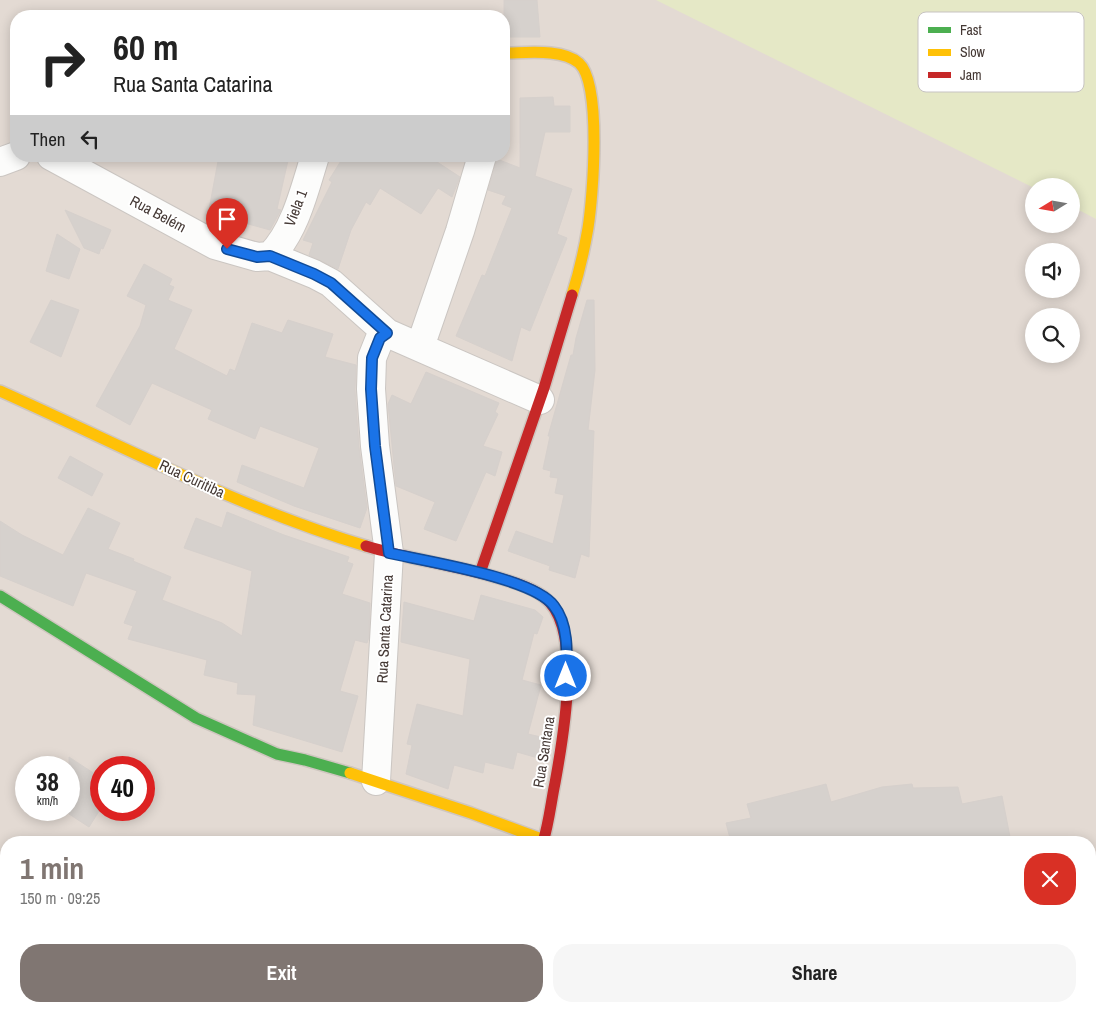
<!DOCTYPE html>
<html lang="en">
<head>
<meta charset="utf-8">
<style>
	:root { --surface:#fff; --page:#f6f6f6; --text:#222; --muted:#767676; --accent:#807672 }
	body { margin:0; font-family:"Archivo Narrow",sans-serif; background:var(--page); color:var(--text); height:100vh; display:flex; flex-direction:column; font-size:19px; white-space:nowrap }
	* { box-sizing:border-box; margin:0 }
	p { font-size:16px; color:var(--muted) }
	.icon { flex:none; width:28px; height:28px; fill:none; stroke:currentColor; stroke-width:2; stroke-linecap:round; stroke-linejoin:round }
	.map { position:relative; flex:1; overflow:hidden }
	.details { position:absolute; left:0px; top:836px; width:1096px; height:176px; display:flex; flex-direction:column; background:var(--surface); border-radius:20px 20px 0 0; box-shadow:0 2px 12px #0003 }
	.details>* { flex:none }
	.hud { position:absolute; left:10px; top:10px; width:500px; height:152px; border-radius:20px; box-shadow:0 2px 12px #0003; background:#fff; color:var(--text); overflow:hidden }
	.needle { width:32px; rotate:259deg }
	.tools { position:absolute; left:1025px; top:178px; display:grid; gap:10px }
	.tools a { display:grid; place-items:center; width:55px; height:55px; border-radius:50%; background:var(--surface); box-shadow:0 2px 12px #0003; font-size:25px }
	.speed { position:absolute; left:15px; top:756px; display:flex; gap:10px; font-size:25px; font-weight:700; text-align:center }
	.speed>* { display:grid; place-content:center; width:65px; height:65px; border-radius:50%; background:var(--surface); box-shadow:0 2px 12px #0003; line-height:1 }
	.speed small { font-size:12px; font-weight:400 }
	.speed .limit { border:8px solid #d22; background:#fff; color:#111 }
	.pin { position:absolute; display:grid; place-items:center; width:42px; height:42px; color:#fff; margin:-51px -21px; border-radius:50% 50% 50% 0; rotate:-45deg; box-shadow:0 0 5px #0007 }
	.pin .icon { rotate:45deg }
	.me { position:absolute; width:55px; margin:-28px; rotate:0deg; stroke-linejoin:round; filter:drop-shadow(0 0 4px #0008) }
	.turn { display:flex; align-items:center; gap:18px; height:105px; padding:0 20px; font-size:22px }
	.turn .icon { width:65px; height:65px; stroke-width:2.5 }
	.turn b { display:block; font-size:35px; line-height:42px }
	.then { display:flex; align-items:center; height:48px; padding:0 20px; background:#0003; gap:10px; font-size:19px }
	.round { display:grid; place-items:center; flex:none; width:52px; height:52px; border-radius:20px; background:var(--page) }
	.summary { display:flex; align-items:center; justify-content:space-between; height:85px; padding:0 20px }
	h1 { font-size:30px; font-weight:700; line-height:38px; color:var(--accent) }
	.primary-button { display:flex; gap:10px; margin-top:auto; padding:10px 20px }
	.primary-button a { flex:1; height:58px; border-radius:20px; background:var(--accent); color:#fff; font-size:20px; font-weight:700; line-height:58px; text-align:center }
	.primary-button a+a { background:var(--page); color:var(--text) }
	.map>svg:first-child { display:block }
	.residential { fill:#e3dad3; fill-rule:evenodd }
	.green { fill:#e5e8c6 }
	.building { fill:#d6d1cd; stroke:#d6d0cc }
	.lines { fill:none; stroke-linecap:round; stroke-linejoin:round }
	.street-casing { stroke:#cbc6c2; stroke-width:30 }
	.fast-casing { stroke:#cfc6bf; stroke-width:14 }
	.slow-casing { stroke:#cfc6bf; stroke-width:14 }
	.jam-casing { stroke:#cfc6bf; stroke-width:14 }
	.street { stroke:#fcfcfb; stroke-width:28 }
	.fast { stroke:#4caf50; stroke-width:11 }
	.slow { stroke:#ffc107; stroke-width:11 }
	.jam { stroke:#c62828; stroke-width:11 }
	.route-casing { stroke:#114b97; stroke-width:12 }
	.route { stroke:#1a73e8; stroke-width:9 }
	.labels { text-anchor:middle; stroke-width:4; stroke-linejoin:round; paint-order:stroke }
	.street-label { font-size:15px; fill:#443834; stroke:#fff }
	.key { fill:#fff; stroke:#c7c3c2; stroke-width:1 }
	.key-label { font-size:14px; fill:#443834 }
</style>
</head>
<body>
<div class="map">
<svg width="1096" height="1012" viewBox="0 0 1096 1012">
	<rect width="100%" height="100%" fill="#eeeae6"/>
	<path class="residential" d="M0,0H1096V1012H0ZM16,16H504V156H16ZM1034,186H1071V224H1034ZM1034,251H1071V289H1034ZM1034,316H1071V354H1034ZM26,768H69V810H26ZM101,768H144V810H101ZM6,842H1090V1006H6Z"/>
	<path class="green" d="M656,0H1096V219L1071,206V186H1034V188Z"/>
	<path class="building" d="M504,0H537L540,37H504Z
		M553,97L554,106H570V132H545L535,176L572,189L557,234L567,238L530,331L521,327L512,361L456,336L482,275L485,276L512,208L502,204L506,196L488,190L497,159L520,168V98Z
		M219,156H289L277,209L281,210L270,230L241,222L239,228L237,227L235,232L233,231L232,234L212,226L214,217L208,215Z
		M344,156H428L460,177L452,197L438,188L421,214L380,188L370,205L366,202L351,230L338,269L309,255L313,243L303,240L332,182L329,180Z
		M65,210L111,230L103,249L101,248L99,254L84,248Z
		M57,234L80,249L69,279L46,271Z
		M144,264L172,279L169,285L174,287L168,300L192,310L174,349L227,376L230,369L235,371L252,323L282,333L288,320L333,334L325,357L356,365L355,390L359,447L367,508L360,528L294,506L237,482L242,465L304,488L319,448L260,426L255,439L208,419L212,410L152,383L130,425L96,406L140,326L146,305L127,296Z
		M51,300L79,310L61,357L30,342Z
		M587,300H594L595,370L588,430L594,431L589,557L581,554L575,578L549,570L550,566L508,551L516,531L553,544L564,495L555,493L558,478L550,477L551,471L543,469L550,436H548L571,355H573L576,338Z
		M426,372L499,403L495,412L498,414L483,446L502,452L495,476L486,472L456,541L424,529L435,502L396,486L388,404L392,395L411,404Z
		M70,456L103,474L92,496L58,478Z
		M88,508L120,523L108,549L134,559L133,561L171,577L162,600L222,623L242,636L252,571L184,548L196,518L222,528L227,512L284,535L349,557L347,562L353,564L342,594L370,603L369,637L367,643L355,640L340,691L358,696L342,752L253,725L256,695L237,694L238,683L204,675L207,660L128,639L133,626L124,623L137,591L86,573L73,606L0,576V521L22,535L63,555Z
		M481,595L535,610L543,617L537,634L534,633L522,680L541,685L528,734L541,737L538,758L517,752L513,769L485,762L483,773L454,765L448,789L406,774L412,745L407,744L417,704L463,716L470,659L401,642L404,602L474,621Z
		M69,757L101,778V808L89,827L69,814Z
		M826,784L831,802L882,787L912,784L913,788L958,787L962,804L1002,796L1011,842H731L726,823L751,818L747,804Z"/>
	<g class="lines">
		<defs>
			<path id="street" d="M51,156L215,245L257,257L270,256L314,274L331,283L387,333L540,400
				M0,162L16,156
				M270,256C295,232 305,188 315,156
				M420,347L460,231L482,156
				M376,781L389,553L375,446L371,389L372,358L380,338L387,333
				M1090,896L1096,895
				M364,1012L369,1006
				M687,1012L695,1006"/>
			<path id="fast" d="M0,596L196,718L277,754L305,760L350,773"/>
			<path id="slow" d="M504,53C525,53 562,48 579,63C602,84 593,196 588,228C584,251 579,273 572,295
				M0,391C121,445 239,508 366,546
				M350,773L471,813L544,840"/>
			<path id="jam" d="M366,546C408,559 450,564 492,576C509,581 529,586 544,597C584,627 563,739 555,783C551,802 549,823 543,842
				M480,573L544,388L572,295"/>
		</defs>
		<use href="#street" class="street-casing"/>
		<use href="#fast" class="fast-casing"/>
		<use href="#slow" class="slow-casing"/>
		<use href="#jam" class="jam-casing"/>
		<use href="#street" class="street"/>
		<use href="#fast" class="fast"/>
		<use href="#slow" class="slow"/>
		<use href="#jam" class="jam"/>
	</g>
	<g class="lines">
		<defs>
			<path id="route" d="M227,249L257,257L270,256L314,274L331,283L387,333L380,338L372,358L371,389L375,446L389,553C425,561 534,578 554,606C569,625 567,654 566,676"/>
		</defs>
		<use href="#route" class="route-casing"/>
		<use href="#route" class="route"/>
	</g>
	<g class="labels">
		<g class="street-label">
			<text transform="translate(296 208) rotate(-69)" y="5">Viela 1</text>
			<text transform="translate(158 214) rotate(28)" y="5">Rua Belém</text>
			<text transform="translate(192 479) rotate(25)" y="5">Rua Curitiba</text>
			<text transform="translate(385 629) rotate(-87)" y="5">Rua Santa Catarina</text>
			<text transform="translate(544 752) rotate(-81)" y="5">Rua Santana</text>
		</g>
	</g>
	<rect x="918" y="12" width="166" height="80" rx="8" class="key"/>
	<rect x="928" y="27" width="23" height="6" fill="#4caf50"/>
	<rect x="928" y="49" width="23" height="7" fill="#ffc107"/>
	<rect x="928" y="72" width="23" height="6" fill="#c62828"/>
	<g class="key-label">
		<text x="960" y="35">Fast</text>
		<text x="960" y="57">Slow</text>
		<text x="960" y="80">Jam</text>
	</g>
</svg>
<div class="tools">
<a><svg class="needle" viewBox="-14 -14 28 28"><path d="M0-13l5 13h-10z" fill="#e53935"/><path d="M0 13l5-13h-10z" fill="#767676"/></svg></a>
<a><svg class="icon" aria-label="sound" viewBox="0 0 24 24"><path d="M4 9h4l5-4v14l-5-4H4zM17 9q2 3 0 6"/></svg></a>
<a><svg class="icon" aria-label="search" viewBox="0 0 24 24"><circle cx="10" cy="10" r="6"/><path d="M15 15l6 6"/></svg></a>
</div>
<div class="speed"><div>38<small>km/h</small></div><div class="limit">40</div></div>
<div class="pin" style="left:227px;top:249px;background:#d93025"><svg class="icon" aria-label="arrive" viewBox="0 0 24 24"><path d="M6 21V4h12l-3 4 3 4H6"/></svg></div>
<svg class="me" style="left:566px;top:676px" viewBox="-20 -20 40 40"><circle r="17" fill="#1a73e8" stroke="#fff" stroke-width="3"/><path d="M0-11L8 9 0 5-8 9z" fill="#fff"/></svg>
<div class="hud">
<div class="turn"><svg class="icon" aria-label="right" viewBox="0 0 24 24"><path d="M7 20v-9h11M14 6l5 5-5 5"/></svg><div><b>60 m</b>Rua Santa Catarina</div></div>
<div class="then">Then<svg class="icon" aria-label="left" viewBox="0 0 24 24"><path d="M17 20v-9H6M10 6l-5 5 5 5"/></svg></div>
</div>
<section class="details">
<div class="summary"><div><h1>1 min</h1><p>150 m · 09:25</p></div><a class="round" style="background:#d93025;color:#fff"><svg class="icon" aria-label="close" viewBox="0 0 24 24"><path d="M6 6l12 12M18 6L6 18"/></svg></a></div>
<div class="primary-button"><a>Exit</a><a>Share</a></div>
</section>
</div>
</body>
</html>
